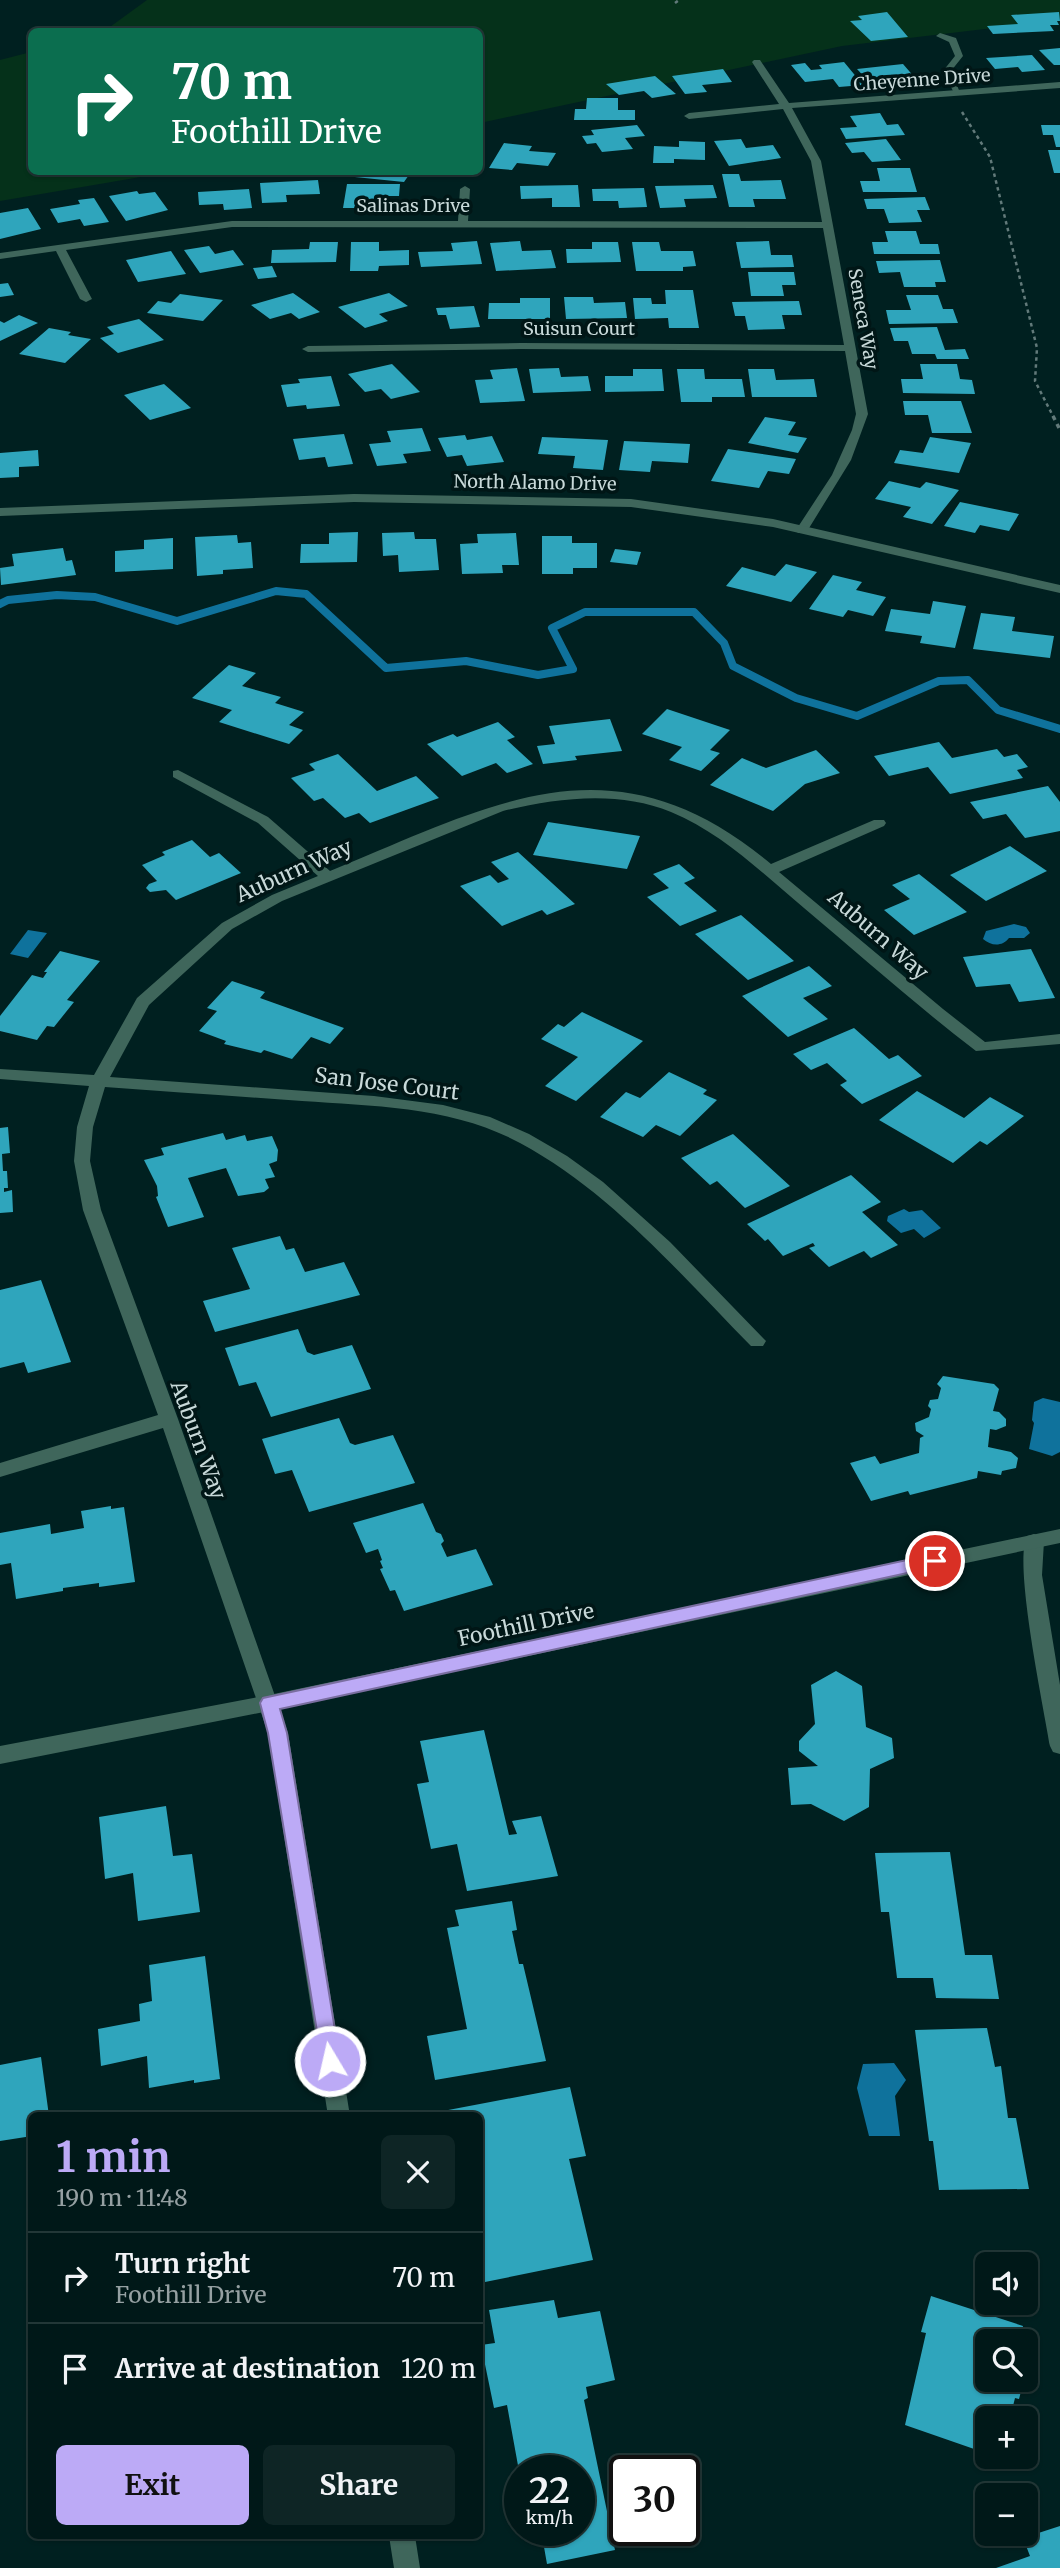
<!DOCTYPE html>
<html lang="en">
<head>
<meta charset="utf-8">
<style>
	:root { --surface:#001818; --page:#0e2525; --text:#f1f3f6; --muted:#95a0a2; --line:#223737; --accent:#bcaaf6 }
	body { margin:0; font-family:Merriweather,serif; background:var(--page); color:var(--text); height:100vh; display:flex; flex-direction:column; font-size:26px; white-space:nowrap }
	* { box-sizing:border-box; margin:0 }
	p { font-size:23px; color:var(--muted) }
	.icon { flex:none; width:38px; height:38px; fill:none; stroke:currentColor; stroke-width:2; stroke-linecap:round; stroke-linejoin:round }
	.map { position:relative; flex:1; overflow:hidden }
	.details { position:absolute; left:28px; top:2112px; width:455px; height:427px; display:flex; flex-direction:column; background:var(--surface); border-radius:10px; box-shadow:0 2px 5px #0004,0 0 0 2px var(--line) }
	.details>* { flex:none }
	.top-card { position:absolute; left:28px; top:28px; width:455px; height:147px; border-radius:10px; box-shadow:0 2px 5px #0004,0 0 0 2px var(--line); background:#0b6e4f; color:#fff; overflow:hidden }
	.fabs { position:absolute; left:975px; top:2252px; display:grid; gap:14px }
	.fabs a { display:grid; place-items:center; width:63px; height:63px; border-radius:10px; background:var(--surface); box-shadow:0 2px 5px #0004,0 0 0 2px var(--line); font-size:35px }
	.speed { position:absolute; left:504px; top:2455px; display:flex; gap:14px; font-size:35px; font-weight:700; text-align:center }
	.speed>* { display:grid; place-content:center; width:91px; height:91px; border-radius:50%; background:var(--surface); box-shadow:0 2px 5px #0004,0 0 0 2px var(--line); line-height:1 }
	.speed small { font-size:18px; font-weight:400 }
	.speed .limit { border:4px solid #111; border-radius:10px; background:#fff; color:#111 }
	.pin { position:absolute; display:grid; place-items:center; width:60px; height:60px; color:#fff; margin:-30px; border:4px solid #fff; border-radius:50%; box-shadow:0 2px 7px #0007 }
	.me { position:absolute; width:77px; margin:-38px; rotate:351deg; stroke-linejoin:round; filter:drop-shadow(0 0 5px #0008) }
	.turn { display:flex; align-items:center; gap:24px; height:147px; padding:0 28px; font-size:32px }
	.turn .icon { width:91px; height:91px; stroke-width:2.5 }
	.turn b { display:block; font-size:49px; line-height:60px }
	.round { display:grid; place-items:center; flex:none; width:74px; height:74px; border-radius:10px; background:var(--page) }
	.overview { display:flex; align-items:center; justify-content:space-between; height:119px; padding:0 28px }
	h1 { font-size:42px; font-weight:700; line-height:52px; color:var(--accent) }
	.action { display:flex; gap:14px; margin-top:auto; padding:14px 28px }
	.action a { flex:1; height:80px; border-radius:10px; background:var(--accent); color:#111; font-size:28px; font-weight:700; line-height:80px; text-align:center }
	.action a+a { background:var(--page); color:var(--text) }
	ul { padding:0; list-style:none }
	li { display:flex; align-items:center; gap:21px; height:91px; padding:0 28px; border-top:2px solid var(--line) }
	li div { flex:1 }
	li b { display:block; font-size:26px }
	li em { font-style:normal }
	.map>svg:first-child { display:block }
	.green { fill:#05311a }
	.water { fill:#0f729c }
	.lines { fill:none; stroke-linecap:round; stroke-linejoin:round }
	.stream { stroke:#0f729c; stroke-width:8 }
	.building { fill:#2fa5bc }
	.path-far1 { stroke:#627a7a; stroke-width:2.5; stroke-dasharray:3.5 3.5; stroke-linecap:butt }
	.path { stroke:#627a7a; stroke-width:3.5; stroke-dasharray:4.5 4.5; stroke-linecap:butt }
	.service { fill:#3f665b; fill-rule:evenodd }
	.minor { fill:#3f665b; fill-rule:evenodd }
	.tertiary { fill:#3f665b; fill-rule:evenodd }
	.route { fill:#bcaaf6; stroke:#7a6ea0; stroke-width:2 }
	.labels { text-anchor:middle; stroke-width:7; stroke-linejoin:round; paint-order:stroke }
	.far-street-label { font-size:18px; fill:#c8d9d9; stroke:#001616 }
	.street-label { font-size:21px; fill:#c8d9d9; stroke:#001616 }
</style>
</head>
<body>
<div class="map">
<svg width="1060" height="2568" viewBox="0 0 1060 2568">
	<rect width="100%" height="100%" fill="#002020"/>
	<path class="green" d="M147,0H1060V20L842,46L480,123V32H103Z
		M31,52L32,172H170L0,201V60Z"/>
	<path class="water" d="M1014,924L1026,927L1030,933L1024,938H1009C1002,947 991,946 983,939L986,931Z
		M28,930L47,933L28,958L10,954Z
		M904,1209L909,1212L922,1210L941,1228L924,1238L914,1229L901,1233L887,1221L888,1216Z
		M1043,1398L1060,1402V1452L1052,1456L1029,1449L1034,1423L1032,1420L1034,1402Z
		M894,2063L906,2080L895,2096L900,2136H869L857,2088L863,2064Z"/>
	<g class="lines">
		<path class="stream" d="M0,604L8,600L57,595L95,597L177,621L276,591L306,594L386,668L466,661L538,675L573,669L552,628L585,612H694L724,643L733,666L796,698L857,716L939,681L968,680L998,710L1060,729"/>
	</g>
	<path class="building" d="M887,12L908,37L871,41L850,21L862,20L858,16Z
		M1059,12L1060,21H1057L1059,25H1050L1054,31L993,34L987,26L1018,24L1011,15Z
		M1060,48V65H1054L1039,50Z
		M1032,55L1045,70L1022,72L1018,67L995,69L986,58Z
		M844,62L863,85L839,87L833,79L805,82L791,65L805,63L811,70L822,69L819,65Z
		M903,64L916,79L870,83L857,69Z
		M723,69L732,82L702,85L707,92L685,94L672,76Z
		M655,76L676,94L652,98L644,91L619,95L606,84Z
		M587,98H618V110H635V120H574L575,109H586Z
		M880,113L887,125L898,124L905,135L846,139L840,128L857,127L850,116Z
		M637,125L645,136L625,138L633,149L602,152L596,143L587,144L582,136L594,135L591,130Z
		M1041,125H1060V147H1056L1053,135H1043Z
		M741,139L746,148L773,145L781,158L729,166L714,141Z
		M886,139L901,160L872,162L864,152L852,153L845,143Z
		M679,141L705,142V160L674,159V163H653L654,146L679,147Z
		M504,143L532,146L529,151L556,153L548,166L517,163L512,170L489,168Z
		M1048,150H1060V173H1054Z
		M877,168H910L917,192H863L860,181H880Z
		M348,172H411L404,182L345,176Z
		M722,174H739L741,181L781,180L786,199H753L755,207H729Z
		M318,180L320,194L286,195L287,202L262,203L260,183Z
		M347,184H400L399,196H376L374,208H343Z
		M578,185L580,207H552V198L521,199L520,186Z
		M713,185L717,198L684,199L686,207L660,208L655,186Z
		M644,188L647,207L619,208L618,201H593L592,189Z
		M249,189L252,208L224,210L223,204L199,205L198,192Z
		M137,191L139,194L155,192L168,210L126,221L109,196Z
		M925,197L930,210H917L922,222L889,223L884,209H867L864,199Z
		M94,198L109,222L84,226L80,219L58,223L50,209L80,204L78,200Z
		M28,208L41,229L0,239V213Z
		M885,231H916L920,244H938L940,254H874L872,242H888Z
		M477,241L482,264L421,267L418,252L453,251L451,243Z
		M520,241L522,251L551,250L556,268L496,271L490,243Z
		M769,241L771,255H792L794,267L741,268L736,242Z
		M310,242H338L336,262L271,263L272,250L309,249Z
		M351,242H379V251L409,250V265L379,266L378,271H350Z
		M592,242H618L621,262L567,263L566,249H592Z
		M632,242H659L661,251H693L696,266L683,267V271H636Z
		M209,246L215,254L233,250L244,265L200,273L184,250Z
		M171,251L186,274L138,282L126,260Z
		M940,260L946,282H935L936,287H904L900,272L879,273L876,261Z
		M272,266L277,277L258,279L253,268Z
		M748,272H794L796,285H782L784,296H751Z
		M8,283L14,295L0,297V284Z
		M665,290H693L699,328H669L668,318L635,319L633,298H651L652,304H666Z
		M293,293L320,312L299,319L291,313L270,319L251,305Z
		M389,293L408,306L379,314L388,321L365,328L338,307Z
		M180,294L223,300L203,321L147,313L158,301L171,303Z
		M906,295H938L943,309H953L958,323L889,324L886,310H911Z
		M564,297H593L594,303L625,302L627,318L566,319Z
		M520,298H550V319H488L489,303H520Z
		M799,301L802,315H782L785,329L748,330L745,316H735L732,302Z
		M474,306L480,327L450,329L446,315H438L436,308Z
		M19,315L38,323L0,341V321L4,323Z
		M139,319L164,340L118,353L100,338L114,334L107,327Z
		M937,327L945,350L965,349L969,359H937L935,354H912L908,341H894L890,328Z
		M49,328L71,332L68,335L91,339L65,363L19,354Z
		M392,364L420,392L391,399L381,389L365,392L348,374Z
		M920,364H957L960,379L972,380L975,394L903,393L901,379H923Z
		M517,368L525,401L480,403L475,380L493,379L490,370Z
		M559,368L561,377L588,376L591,391L533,393L529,369Z
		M633,369H662L664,391L605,392V376H633Z
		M677,369H704L705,379H742L745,397H712V402H681Z
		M748,369H774L776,380L814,379L817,397H752Z
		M331,376L340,406L307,409L306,405L287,407L281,385L300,383L298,379Z
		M164,384L191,408L150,420L124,395Z
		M903,401H961L972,433H932L928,415H905Z
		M765,417L796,422L788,435L807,438L798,453L748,443Z
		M422,428L431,451L403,454L407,463L377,466L369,444L391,442L387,431Z
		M344,434L353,464L328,467L325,457L299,460L293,439Z
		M465,435L467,440L492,436L504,462L467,466L462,455L447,457L438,438Z
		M542,437L608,440L603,470L573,468L575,456L538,454Z
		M930,437L971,443L959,473L894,463L900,450L923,453Z
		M624,441L690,444L688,463L652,461L650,472L619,470Z
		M728,449L796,459L789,474L768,471L759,488L711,481Z
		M38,450L39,466L19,467V477L0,478V453Z
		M889,481L920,488L926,482L959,490L932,524L903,517L911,507L875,499Z
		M960,502L1019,514L1009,531L980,525L975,533L944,526Z
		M358,532L357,562L300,563L301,544H329V533Z
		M414,532L415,539H436L439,570L399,572L398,555L383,556L382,533Z
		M516,533L519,565H502L503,573L462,574L460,544L478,543L477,534Z
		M237,535L238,543L251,542L253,568L223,570V574L197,576L195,537Z
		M542,536H572V543H597V568H573V574H542Z
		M173,538V569L115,572V551L144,549V540Z
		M63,548L66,561L72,560L76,575L1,585L0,568L14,566L12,554Z
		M615,549L641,552L637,565L610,562Z
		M786,564L817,572L791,602L726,586L742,567L775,576Z
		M833,575L862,582L856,590L886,597L873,616L848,610L843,617L809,609Z
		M933,601L966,606L955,648L920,643L922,636L885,631L891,609L930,614Z
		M981,613L1015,617L1012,631L1054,636L1050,658L973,649Z
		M229,665L256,673L242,686L281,697L275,703L304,712L289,725L303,730L289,744L219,722L232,710L192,698Z
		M667,709L730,730L710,750L720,753L701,771L669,760L682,747L642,734Z
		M610,719L622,751L575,756L577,760L543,764L537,746L555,744L549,726Z
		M498,722L515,737L507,740L533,764L507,773L496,763L462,776L427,744L453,734L457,737Z
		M939,742L952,758L997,749L1004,757L1017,754L1028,767L1017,770L1023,778L950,794L928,767L889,776L874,756Z
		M816,750L840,773L805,784L773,811L710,785L742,758L766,768Z
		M338,754L377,791L416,776L439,798L370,823L359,813L345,818L323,798L314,801L291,778L315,770L309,764Z
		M1048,786L1060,802V831L1025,838L1006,814L983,819L970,802Z
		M548,822L640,836L627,869L533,855Z
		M192,840L210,857L219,853L241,873L176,900L166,890L150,892L146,888L149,884L157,881L142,865L165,855L162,852Z
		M1010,846L1047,871L986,901L950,875Z
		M518,852L575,904L547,915L542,910L502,926L460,886L490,875L498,883L509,879L491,862Z
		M679,864L695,878L684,883L717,911L680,926L647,897L669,888L653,874Z
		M919,874L967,912L914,935L884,910L910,899L892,885Z
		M741,915L794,961L748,980L695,934Z
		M1031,949L1055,998L1019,1002L1010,984L976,987L963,957Z
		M60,951L100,961L67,1000L74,1002L54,1027L47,1026L37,1040L0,1031V1016L32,975L43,978L47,972H44Z
		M809,966L832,986L803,998L828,1019L788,1037L742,996Z
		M232,981L265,992L260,998L344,1028L330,1044L311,1037L292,1059L264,1050L261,1053L224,1044L226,1041L199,1031L217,1011L207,1008Z
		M582,1012L643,1041L576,1101L545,1086L578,1057L541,1039L558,1024L564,1027Z
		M854,1028L889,1059L898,1055L922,1076L862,1104L840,1085L847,1081L827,1063L811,1070L793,1054Z
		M669,1072L707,1090L703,1094L717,1100L680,1136L656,1125L643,1137L600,1117L626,1092L640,1098Z
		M917,1091L964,1118L990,1097L1024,1116L987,1145L980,1141L953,1163L879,1120Z
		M8,1127L10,1153L2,1154L3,1171H7L8,1188H4V1192L12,1190L13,1212L0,1213V1128Z
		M223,1133L226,1140L245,1135L247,1141L272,1136L278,1150L277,1161L269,1164L275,1177L265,1179L269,1188L264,1192L238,1196L226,1168L188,1178L204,1217L168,1227L156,1197L158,1196L157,1186L144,1160L164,1155L161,1148Z
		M733,1134L790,1186L745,1208L717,1181L710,1185L681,1158Z
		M851,1175L881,1202L862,1212L898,1245L871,1258L864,1251L829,1267L809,1248L815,1246L813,1243L783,1256L768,1239L765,1241L747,1224Z
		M280,1236L286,1250L294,1248L305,1272L344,1262L360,1295L215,1332L203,1301L250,1289L232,1248Z
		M41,1280L71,1362L28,1373L24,1362L0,1368V1290Z
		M298,1329L307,1352L314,1355L352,1345L371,1389L271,1417L256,1382L239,1386L225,1348Z
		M943,1376L994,1384L999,1389L993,1411L999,1412L1006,1419V1426L996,1430L990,1429L988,1447L1011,1452L1018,1458L1016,1468L1002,1471L1001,1475L978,1471L977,1478L910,1495L908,1491L871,1501L850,1463L875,1456L880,1464L919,1453L920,1438L924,1436L916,1431L915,1423L929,1417L931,1409L928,1406L930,1400L938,1399L941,1388L937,1384Z
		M339,1418L350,1443L355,1445L393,1435L415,1483L309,1512L292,1470L275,1474L262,1439Z
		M423,1503L436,1532L441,1534L444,1541L441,1544L447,1557L476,1549L493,1585L404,1611L395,1590L390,1591L380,1569L383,1568L380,1561L382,1560L378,1549L366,1553L353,1523Z
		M111,1506V1509L124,1507L135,1582L99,1587V1583L63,1588V1591L16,1599L11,1563L0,1565V1533L50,1524L51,1534L84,1528L81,1511Z
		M836,1671L862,1686L866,1727L892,1738L894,1758L870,1769L869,1807L844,1821L811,1804L791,1805L788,1768L818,1766L799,1751V1741L815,1724L811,1685Z
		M484,1730L509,1835L517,1834L512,1821L541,1816L558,1876L467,1891L457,1844L431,1849L417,1784L429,1782L420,1741Z
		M166,1806L173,1856L192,1854L200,1912L138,1921L133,1873L105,1879L99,1817Z
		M950,1852L965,1955H992L999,1999L936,1998L933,1978H897L889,1912H881L875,1853Z
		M512,1901L517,1930L512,1931L519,1964H523L546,2061L435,2080L427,2036L467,2029L447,1928L459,1926L455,1910Z
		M205,1956L220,2079L194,2083V2080L149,2088L147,2056L101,2066L98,2029L140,2021L139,2004L152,2001L149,1965Z
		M987,2028L995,2067L1001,2066L1008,2118H1016L1029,2189L939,2190L933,2141H929L915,2030Z
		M41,2057L49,2116H32V2136L0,2141V2065Z
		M570,2087L586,2156L569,2159L593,2260L480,2283V2116H444L443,2111Z
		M931,2296L1023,2326L1020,2342H987V2380H1024L1019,2399L1015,2398L1010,2418H987V2439L979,2436L977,2450L905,2425L926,2333L921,2332Z
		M554,2300L558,2318L600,2311L615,2380L586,2387L588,2398L584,2400L615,2550L547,2564L541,2530H579V2471H519L507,2405L494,2408L481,2345L495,2343L489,2310Z
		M1060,2526V2568H996L1030,2556L1023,2538Z"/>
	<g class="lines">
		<path class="path-far1" d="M675,3L679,0
			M962,112L990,157L1037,348L1035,381L1054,418"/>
		<path class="path" d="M1053,416L1060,430"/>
		<path class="service" d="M940,33L956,38L963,56L951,71L961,95H955L943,71L955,56L949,42L936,36Z"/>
		<path class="minor" d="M754,60H760L789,103L1060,82V88L792,108L821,161L868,414L851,460L806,533H798L796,530L832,475L852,430L856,414L845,351L521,349L308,352L302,349L308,346L521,343L844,345L823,228L232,227L66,250L92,299L86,302L80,299L56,251L0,259V253L232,221H458L460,189L465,186L470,189L468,221L822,222L811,161L783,109L689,119L684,116L689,113L779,104L752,62Z
			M178,770L268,817L330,871C494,804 613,732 771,864L874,820H884L886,823L884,826L779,872L943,1009L985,1042L1060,1034V1044L976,1051C917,1006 861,956 804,908C762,873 722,833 671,812C618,790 556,798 503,811L282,901L232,929L149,1005L110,1077L374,1096L443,1105L490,1117L529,1134L567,1156L603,1182L670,1242L766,1341L763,1346H751C679,1273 611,1192 520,1143C454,1107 375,1106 302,1101C236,1096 171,1092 105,1087L93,1127L90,1161L101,1210L178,1419L288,1733L350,2116H328L268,1733L163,1428L0,1477V1463L158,1415L83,1210L74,1161L77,1127L89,1086L0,1079V1069L94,1075L137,998L222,923L272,895L318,876L258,823L173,777V771Z
			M1034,1534L1041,1536L1044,1541L1042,1575L1060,1685V1754L1053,1752L1050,1746C1044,1708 1013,1563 1027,1536Z
			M389,2536H415L420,2568H394Z"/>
		<path class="tertiary" d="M354,494L631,499L773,519L1060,585V593L773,527L631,507L354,502L0,516V508Z
			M1060,1529V1543L269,1711L0,1764V1746L269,1695Z"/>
	</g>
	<path class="route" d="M935,1554L941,1556L944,1561L941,1565L935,1567L280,1709L287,1733L340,2061L337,2068L330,2071L323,2068L268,1733L260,1703L263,1698Z"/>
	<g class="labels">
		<g class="far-street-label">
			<text transform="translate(922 80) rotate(-4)" y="6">Cheyenne Drive</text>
			<text x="413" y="212">Salinas Drive</text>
			<text transform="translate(863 319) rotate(80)" y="6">Seneca Way</text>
			<text x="579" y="335">Suisun Court</text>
			<text transform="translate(535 483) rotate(1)" y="6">North Alamo Drive</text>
		</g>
		<g class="street-label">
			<text transform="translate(294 871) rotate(-24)" y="7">Auburn Way</text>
			<text transform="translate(878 935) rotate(41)" y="7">Auburn Way</text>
			<text transform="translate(387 1084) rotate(7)" y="7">San Jose Court</text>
			<text transform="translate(198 1440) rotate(70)" y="7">Auburn Way</text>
			<text transform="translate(526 1625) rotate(-12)" y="7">Foothill Drive</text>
		</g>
	</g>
</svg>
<div class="fabs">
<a><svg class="icon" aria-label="sound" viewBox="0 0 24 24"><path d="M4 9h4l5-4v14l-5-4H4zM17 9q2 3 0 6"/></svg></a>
<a><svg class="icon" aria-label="search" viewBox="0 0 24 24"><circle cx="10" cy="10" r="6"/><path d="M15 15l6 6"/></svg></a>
<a>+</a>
<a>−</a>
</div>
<div class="speed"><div>22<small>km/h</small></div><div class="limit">30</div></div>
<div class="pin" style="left:935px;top:1561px;background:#d93025"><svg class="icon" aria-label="arrive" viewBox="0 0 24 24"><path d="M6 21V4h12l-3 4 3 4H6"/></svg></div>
<svg class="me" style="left:330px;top:2061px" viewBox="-20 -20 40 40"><circle r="17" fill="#bcaaf6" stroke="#fff" stroke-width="3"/><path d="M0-11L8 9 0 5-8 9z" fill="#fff"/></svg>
<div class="top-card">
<div class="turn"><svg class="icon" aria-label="right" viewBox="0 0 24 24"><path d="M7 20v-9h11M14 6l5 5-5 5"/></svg><div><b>70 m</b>Foothill Drive</div></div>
</div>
<section class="details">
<div class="overview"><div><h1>1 min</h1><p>190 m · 11:48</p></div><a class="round"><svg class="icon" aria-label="close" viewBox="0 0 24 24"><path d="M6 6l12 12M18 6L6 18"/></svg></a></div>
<ul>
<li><svg class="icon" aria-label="right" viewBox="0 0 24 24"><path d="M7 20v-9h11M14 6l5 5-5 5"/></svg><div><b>Turn right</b><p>Foothill Drive</p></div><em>70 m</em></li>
<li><svg class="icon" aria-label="arrive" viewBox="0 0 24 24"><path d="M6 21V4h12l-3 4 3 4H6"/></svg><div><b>Arrive at destination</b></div><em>120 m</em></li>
</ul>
<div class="action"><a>Exit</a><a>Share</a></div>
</section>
</div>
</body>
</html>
